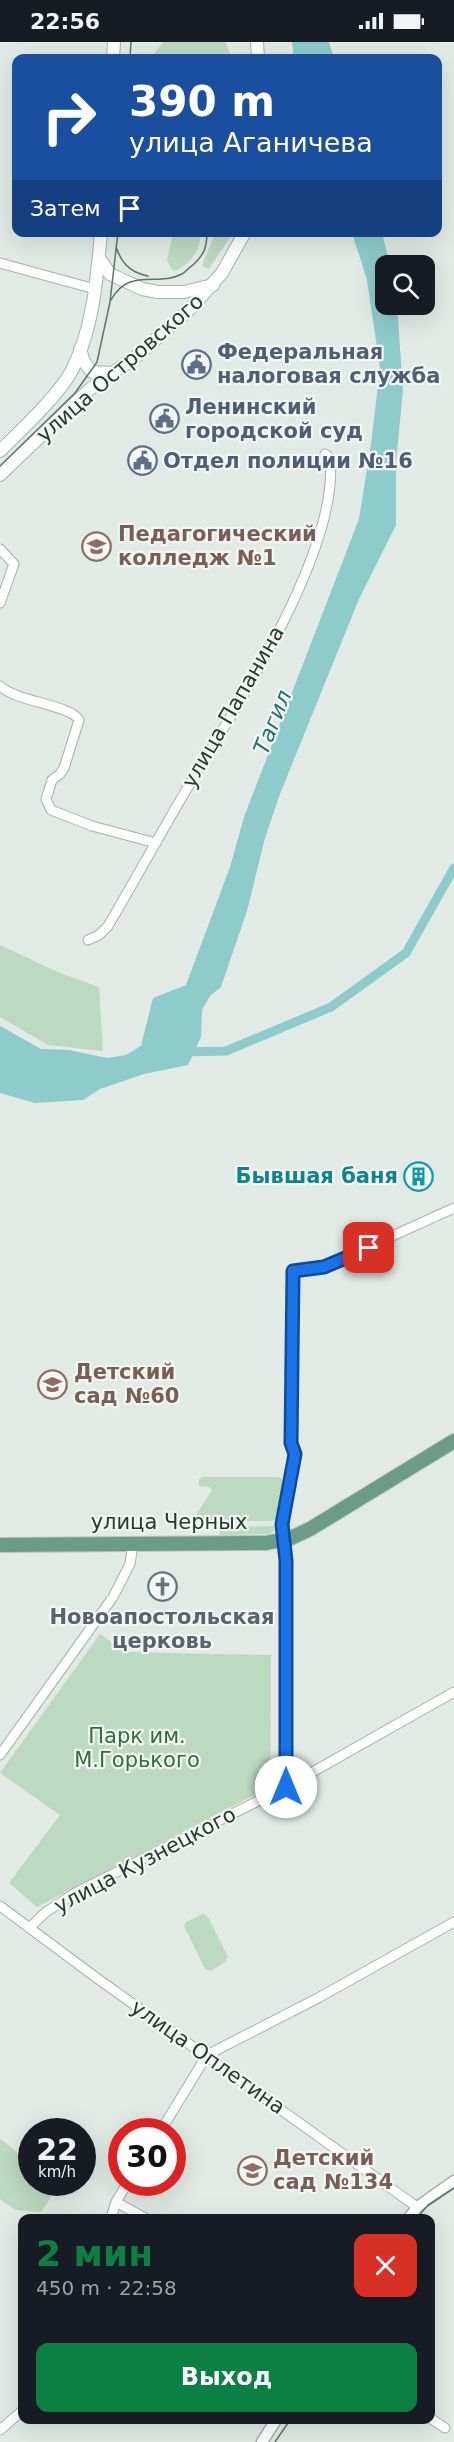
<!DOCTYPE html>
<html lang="ru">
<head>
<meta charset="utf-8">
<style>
	:root { --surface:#171b24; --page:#20242c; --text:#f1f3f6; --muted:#9ea1a6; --accent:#0b8043 }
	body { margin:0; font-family:"DejaVu Sans",sans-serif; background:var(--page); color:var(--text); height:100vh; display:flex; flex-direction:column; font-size:22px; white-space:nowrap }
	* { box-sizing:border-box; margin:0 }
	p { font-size:20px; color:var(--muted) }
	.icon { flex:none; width:33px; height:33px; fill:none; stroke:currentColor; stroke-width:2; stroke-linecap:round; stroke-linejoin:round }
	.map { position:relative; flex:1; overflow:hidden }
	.details { position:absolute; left:18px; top:2172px; width:417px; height:210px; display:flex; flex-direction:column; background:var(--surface); border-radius:12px; box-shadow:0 6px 24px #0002 }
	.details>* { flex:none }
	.hud { position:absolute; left:12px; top:12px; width:430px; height:183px; border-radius:12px; box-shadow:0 6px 24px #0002; background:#1a4fa0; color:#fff; overflow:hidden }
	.tools { position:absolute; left:375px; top:213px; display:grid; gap:12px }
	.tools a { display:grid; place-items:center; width:60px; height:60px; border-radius:12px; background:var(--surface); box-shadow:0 6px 24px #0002; font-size:30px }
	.speed { position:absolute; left:18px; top:2076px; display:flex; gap:12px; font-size:30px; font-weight:700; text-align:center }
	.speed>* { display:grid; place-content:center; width:78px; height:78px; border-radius:50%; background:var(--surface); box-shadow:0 6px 24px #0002; line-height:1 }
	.speed small { font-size:15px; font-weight:400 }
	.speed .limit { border:9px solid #d22; background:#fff; color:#111 }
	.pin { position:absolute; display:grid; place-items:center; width:51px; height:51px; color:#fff; margin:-26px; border-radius:12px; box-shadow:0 3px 9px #0006 }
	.me { position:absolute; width:66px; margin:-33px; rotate:0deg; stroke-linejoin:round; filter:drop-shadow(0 0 4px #0008) }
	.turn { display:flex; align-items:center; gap:21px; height:126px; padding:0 18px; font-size:27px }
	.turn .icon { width:78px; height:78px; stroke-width:2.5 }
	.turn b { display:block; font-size:42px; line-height:51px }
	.then { display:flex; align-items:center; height:57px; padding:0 18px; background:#0003; gap:12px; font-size:22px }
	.round { display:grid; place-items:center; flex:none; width:63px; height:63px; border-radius:12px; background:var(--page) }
	.head { display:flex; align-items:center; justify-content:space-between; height:102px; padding:0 18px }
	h1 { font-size:36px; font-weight:700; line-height:45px; color:var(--accent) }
	.primary-button { display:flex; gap:12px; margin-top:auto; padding:12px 18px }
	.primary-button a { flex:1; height:69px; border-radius:12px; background:var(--accent); color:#fff; font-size:24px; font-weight:700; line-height:69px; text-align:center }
	.status { display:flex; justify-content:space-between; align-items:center; height:42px; padding:0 30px; background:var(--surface); direction:ltr }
	.status svg { height:16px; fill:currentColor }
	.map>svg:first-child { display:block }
	.green { fill:#bcdac0 }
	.water { fill:#8ecbcb }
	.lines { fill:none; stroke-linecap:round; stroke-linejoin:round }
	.canal { stroke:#8ecbcb; stroke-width:9 }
	.minor-casing { stroke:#a4b2ab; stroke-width:11 }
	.tertiary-casing { stroke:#a4b2ab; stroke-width:13 }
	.secondary-casing { stroke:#a1b5ab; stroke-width:14 }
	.primary-casing { stroke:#bdc4c1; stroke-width:16 }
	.minor { stroke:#fff; stroke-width:9 }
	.tertiary { stroke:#fff; stroke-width:10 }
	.secondary { stroke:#fff; stroke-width:12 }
	.primary { stroke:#6a9c88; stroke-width:14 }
	.tram { stroke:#5e756b; stroke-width:1.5 }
	.route-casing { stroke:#114b97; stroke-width:15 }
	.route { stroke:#1a73e8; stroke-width:10 }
	.labels { text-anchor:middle; stroke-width:4.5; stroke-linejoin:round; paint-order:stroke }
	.service-label { font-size:21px; font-weight:bold; fill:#4e5e75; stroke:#f2f7f4; text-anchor:start }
	.street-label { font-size:21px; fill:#233a30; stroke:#f2f7f4 }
	.education-label { font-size:21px; font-weight:bold; fill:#785e54; stroke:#f2f7f4; text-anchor:start }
	.culture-label { font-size:21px; font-weight:bold; fill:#0d838f; stroke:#f2f7f4; text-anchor:end }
	.worship-label { font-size:21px; font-weight:bold; fill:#5b616d; stroke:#f2f7f4 }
	.park-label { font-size:21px; fill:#316d3f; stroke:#f2f7f4 }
	.water-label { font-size:22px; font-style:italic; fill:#236f70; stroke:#f2f7f4 }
</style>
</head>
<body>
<div class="status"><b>22:56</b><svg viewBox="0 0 49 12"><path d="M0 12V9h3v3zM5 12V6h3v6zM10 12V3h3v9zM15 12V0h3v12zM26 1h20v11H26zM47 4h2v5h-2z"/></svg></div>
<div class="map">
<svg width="454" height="2400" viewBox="0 0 454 2400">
	<rect width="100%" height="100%" fill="#e1eae5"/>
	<path class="green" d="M163,0H225L232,16H151Z
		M173,191H200C202,206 189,226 173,229L167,218Z
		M215,191H231V194L209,227L202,224Z
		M0,903L60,931L99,945L103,1009L48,1003L0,975Z
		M203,1435H279L282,1437V1442L276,1477L272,1479H192L212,1448L209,1445L199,1444V1437Z
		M277,1484L276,1488L268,1492L220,1493L219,1485Z
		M100,1592L126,1610L271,1613L270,1745L37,1865L9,1841L60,1773L0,1731Z
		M203,1872L208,1875L228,1915L225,1920L211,1929L205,1927L184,1884L186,1880Z
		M0,2097L31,2121L32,2140L49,2141C56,2151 47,2162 41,2170L15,2168L0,2157Z"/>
	<path class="water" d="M292,0H329L334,16H294Z
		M352,191H382L390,223L386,224V262L397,263L403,348L396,420V483L359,557L280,752L265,796L247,869L221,945L210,954L202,968L201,995L188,1023L144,1032L100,1047L83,1058L35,1061L0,1051V984L41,1007L69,1008L107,1016L126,1013L141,1004L153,956L186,943L230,825L244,775L359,477L371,402L380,326L367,238Z"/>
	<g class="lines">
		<path class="canal" d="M182,1010L226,1009L331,965L406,911L454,826"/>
		<defs>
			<path id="minor" d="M0,221L95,247
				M0,507L14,522L0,561
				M0,644C17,660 71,663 79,678L64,726L60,732L52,738L46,757L51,768L92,784L156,801
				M88,898L99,893L108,884C134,840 159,794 185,750C233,669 340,510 330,416L325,412
				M0,1713L113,1555L130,1522L133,1502
				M286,1745V1519L282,1482L295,1408L290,1401L293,1229L324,1225L454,1166
				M0,1864L94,1934L417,2165
				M29,1886L46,1870L75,1851L286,1745L454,1650
				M160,2090L207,2013L318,1956L454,1880
				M116,2160L145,2176
				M111,2176L116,2160L128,2140
				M430,2376L445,2386
				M0,2388L22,2369"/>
			<path id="tertiary" d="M409,2176L417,2165L454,2139
				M262,2400L276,2378"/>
			<path id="secondary" d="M257,0L258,16
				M113,16L114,0
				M99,216L110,232L142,247L158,250H184L213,243
				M80,307L84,320L92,330L112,331
				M0,409C21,388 57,355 71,330C93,288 97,237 101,190
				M0,433L90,347L138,313L191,266L222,231L245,190"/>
			<path id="primary" d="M0,1503L266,1501L291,1496L310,1487L454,1399"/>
		</defs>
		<use href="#minor" class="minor-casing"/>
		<use href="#tertiary" class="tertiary-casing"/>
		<use href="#secondary" class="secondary-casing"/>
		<use href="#primary" class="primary-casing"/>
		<use href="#minor" class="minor"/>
		<use href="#tertiary" class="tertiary"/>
		<use href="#secondary" class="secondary"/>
		<use href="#primary" class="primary"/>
		<path class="tram" d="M130,16L131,0
			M117,207C122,223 132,231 148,234
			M111,258C129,225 157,245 182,232C186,230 189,225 193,223C204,213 207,205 207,190
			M0,424L75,351L97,320L110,260L118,190
			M417,2176L428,2163L454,2146
			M275,2400L290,2378"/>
	</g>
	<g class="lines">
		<defs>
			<path id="route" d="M286,1745V1519L282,1482L295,1412L291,1401L293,1229L324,1225L369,1206"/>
		</defs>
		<use href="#route" class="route-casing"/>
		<use href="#route" class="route"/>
	</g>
	<defs>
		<symbol id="civic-ring" viewBox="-11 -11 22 22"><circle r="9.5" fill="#f2f7f4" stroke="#5c6f8a" stroke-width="1.5"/><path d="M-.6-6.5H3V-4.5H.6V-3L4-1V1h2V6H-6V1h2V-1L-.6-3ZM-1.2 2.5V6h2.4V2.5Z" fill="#5c6f8a"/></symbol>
		<symbol id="university-ring" viewBox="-11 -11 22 22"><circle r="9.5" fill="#f2f7f4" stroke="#8d6e63" stroke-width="1.5"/><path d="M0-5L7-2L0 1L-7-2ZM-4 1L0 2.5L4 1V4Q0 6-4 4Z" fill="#8d6e63"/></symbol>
		<symbol id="building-ring" viewBox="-11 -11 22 22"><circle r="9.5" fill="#f2f7f4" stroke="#0f9aa8" stroke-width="1.5"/><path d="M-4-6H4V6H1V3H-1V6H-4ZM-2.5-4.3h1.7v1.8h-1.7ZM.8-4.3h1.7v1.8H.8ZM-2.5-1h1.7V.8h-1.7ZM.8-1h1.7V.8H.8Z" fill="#0f9aa8"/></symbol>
		<symbol id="school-ring" viewBox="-11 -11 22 22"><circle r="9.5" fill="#f2f7f4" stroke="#8d6e63" stroke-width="1.5"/><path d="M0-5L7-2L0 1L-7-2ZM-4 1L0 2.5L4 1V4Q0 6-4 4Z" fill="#8d6e63"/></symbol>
		<symbol id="church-ring" viewBox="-11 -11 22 22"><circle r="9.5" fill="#f2f7f4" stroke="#6b7280" stroke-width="1.5"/><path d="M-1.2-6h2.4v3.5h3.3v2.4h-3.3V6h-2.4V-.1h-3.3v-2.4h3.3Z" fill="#6b7280"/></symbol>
	</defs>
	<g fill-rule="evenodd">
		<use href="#civic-ring" x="180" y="306" width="33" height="33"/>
		<use href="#civic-ring" x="148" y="360" width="33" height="33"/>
		<use href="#civic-ring" x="126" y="402" width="33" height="33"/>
		<use href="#university-ring" x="80" y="488" width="33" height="33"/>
		<use href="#building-ring" x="402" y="1118" width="33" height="33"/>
		<use href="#school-ring" x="36" y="1326" width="33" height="33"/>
		<use href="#church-ring" x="146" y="1528" width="33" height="33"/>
		<use href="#school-ring" x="236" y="2112" width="33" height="33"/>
	</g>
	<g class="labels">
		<g class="service-label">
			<text x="217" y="317">Федеральная<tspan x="217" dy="24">налоговая служба</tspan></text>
			<text x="185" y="372">Ленинский<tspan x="185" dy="24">городской суд</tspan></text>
			<text x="163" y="426">Отдел полиции №16</text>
		</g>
		<g class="street-label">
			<text transform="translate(120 326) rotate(-41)" y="7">улица Островского</text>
			<text transform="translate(233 665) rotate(-60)" y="7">улица Папанина</text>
			<text x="169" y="1487">улица Черных</text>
			<text transform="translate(145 1818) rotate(-28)" y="7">улица Кузнецкого</text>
			<text transform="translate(208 2015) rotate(35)" y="7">улица Оплетина</text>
		</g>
		<g class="education-label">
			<text x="118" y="499">Педагогический<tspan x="118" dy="24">колледж №1</tspan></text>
			<text x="74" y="1337">Детский<tspan x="74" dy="24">сад №60</tspan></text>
			<text x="273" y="2123">Детский<tspan x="273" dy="24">сад №134</tspan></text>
		</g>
		<g class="culture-label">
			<text x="398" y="1141">Бывшая баня</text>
		</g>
		<g class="worship-label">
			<text x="162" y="1582">Новоапостольская<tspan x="162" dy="24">церковь</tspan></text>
		</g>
		<g class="park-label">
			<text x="137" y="1701">Парк им.<tspan x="137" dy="24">М.Горького</tspan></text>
		</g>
		<g class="water-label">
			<text transform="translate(272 680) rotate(-68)" y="8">Тагил</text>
		</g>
	</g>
</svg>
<div class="tools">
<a><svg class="icon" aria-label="search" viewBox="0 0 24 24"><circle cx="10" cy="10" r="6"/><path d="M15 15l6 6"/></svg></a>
</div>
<div class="speed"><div>22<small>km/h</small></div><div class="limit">30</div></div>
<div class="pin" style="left:369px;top:1206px;background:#d93025"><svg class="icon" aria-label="arrive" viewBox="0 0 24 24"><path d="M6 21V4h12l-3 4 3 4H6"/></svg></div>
<svg class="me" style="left:286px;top:1745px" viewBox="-20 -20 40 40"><circle r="19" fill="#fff"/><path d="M0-13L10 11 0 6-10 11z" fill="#1a73e8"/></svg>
<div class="hud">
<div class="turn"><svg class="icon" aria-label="right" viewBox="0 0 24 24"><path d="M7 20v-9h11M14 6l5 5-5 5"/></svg><div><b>390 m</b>улица Аганичева</div></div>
<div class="then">Затем<svg class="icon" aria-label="arrive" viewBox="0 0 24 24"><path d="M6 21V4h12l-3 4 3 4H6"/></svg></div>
</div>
<section class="details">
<div class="head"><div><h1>2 мин</h1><p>450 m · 22:58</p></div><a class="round" style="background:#d93025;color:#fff"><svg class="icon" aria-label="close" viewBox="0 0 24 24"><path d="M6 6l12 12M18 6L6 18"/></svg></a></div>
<div class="primary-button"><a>Выход</a></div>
</section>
</div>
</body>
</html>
